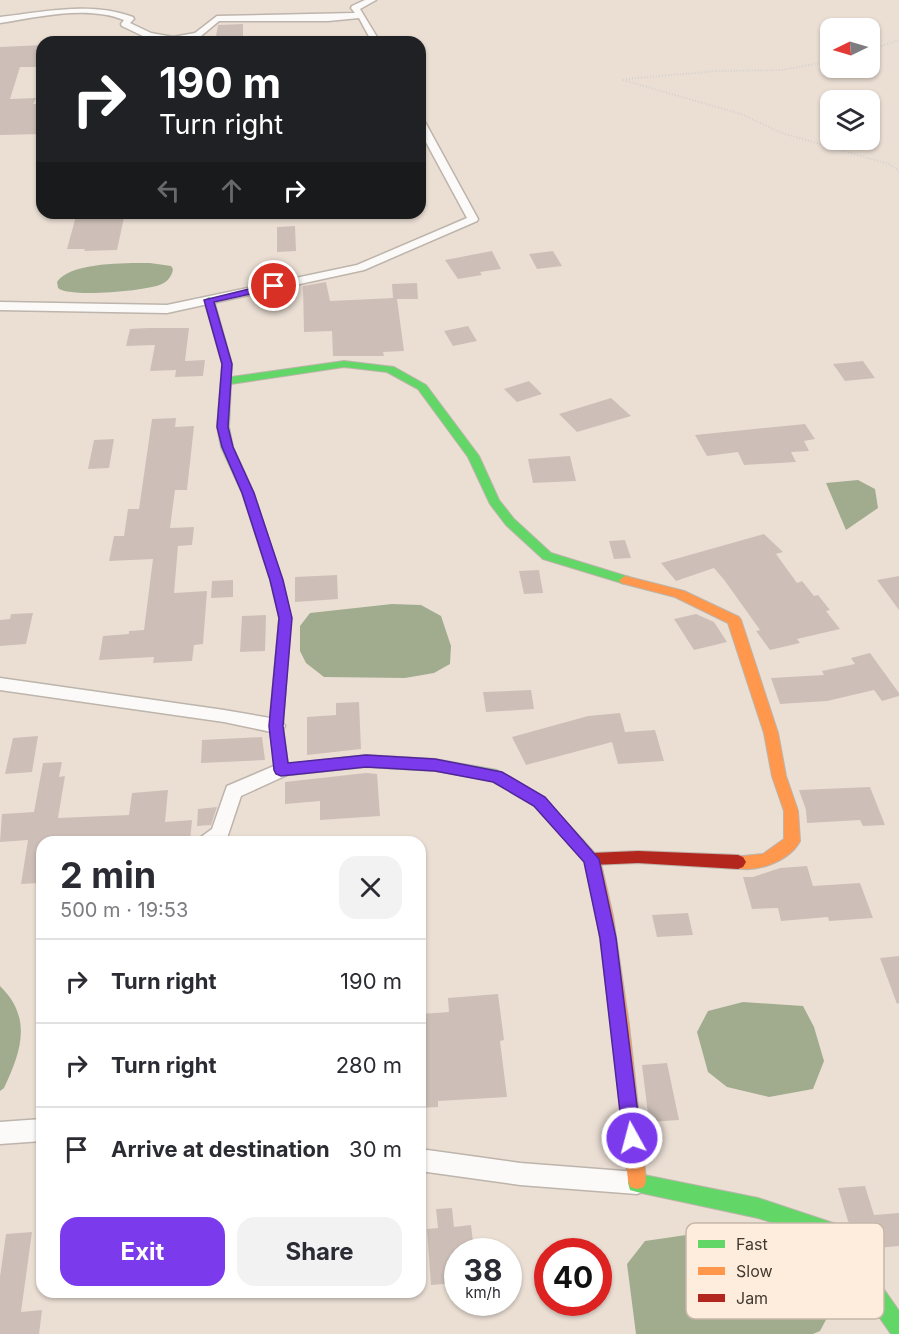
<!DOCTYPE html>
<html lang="en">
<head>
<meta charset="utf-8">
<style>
	:root { --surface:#fff; --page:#f2f2f3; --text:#2b2b33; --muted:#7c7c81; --line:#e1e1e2; --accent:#7c3aed }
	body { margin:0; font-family:Inter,sans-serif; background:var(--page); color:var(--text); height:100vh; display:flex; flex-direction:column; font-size:22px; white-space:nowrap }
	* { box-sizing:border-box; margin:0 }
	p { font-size:20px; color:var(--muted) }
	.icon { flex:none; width:33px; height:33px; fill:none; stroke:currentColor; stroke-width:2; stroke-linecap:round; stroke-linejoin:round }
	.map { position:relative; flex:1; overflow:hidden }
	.panel { position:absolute; left:36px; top:836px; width:390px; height:462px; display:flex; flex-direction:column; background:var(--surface); border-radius:18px; box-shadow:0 2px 4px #0004 }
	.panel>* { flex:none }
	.top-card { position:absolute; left:36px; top:36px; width:390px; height:183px; border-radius:18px; box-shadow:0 2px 4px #0004; background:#202124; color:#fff; overflow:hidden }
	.needle { width:39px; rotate:265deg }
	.controls { position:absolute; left:820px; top:18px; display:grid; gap:12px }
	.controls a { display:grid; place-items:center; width:60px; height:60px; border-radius:12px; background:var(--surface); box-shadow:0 2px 4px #0004; font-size:30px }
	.speed { position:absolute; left:444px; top:1238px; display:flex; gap:12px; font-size:30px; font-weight:700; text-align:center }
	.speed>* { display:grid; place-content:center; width:78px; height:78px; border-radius:50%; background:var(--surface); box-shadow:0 2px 4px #0004; line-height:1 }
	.speed small { font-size:15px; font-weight:400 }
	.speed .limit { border:9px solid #d22; background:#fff; color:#111 }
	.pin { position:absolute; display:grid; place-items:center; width:51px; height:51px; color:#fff; margin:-26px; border:3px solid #fff; border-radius:50%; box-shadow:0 2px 6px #0007 }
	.me { position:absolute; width:66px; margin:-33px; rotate:353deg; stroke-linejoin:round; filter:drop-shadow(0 0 4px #0008) }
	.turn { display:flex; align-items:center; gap:21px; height:126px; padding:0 24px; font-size:27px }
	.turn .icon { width:78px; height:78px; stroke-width:2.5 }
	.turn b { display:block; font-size:42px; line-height:51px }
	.lanes { display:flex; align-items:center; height:57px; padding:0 24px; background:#0003; justify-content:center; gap:30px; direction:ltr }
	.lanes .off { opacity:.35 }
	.round { display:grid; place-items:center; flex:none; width:63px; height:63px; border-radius:18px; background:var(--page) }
	.headline { display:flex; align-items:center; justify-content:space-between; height:102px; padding:0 24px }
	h1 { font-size:36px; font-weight:700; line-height:45px }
	.cta { display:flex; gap:12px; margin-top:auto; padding:12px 24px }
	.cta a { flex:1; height:69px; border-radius:18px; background:var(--accent); color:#fff; font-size:24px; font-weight:700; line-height:69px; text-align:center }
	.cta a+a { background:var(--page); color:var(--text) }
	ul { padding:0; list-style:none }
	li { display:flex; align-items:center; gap:18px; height:84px; padding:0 24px; border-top:2px solid var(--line) }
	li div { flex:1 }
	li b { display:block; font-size:22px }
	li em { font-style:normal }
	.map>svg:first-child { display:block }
	.water { fill:#a1ac8f }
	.building { fill:#cdbfb8 }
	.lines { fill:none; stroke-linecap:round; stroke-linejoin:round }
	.street-casing { stroke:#bdb4ab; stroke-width:3 }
	.fast-casing { stroke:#bdb4ab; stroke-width:2 }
	.slow-casing { stroke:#bdb4ab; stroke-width:2 }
	.jam-casing { stroke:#bdb4ab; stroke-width:2 }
	.path { stroke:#d5d1cf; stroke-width:2; stroke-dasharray:1 2; stroke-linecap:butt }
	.street { fill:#fcfaf9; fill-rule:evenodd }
	.fast { fill:#63d668; fill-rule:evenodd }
	.slow { fill:#ff974d; fill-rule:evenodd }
	.jam { fill:#b3261e; fill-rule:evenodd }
	.route { fill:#7c3aed; stroke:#51269a; stroke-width:1.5 }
	.key { fill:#feeddc; stroke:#c6b7a9; stroke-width:1.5 }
	.key-label { font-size:16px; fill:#423a32 }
</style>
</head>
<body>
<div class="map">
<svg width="899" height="1334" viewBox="0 0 899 1334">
	<rect width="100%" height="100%" fill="#ebdfd4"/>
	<path class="water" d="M150,263L171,266L173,269C172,276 168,281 162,284C148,291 68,298 58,288L57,282C70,262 127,263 150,263Z
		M858,480L875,489L878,508L846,530L826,483Z
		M392,604L421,605L441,616L451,646L450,664L434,673L405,678L324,677L306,663L300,651V626L310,613Z
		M0,986C33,1018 21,1052 4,1088L0,1091Z
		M743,1002L803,1006L814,1027L824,1061L813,1089L769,1097L727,1087L708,1072L697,1032L708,1011Z
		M693,1234H752L798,1249L825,1276L835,1303L820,1331L813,1334H636L627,1264L645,1241Z"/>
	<path class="building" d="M243,24V42H215L218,25Z
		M42,45V67H20L10,99L36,98L33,104H42V134L0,135V47Z
		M82,213H125L117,250L84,251L85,249H67L76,216H81Z
		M295,226L296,251L277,252V227Z
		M492,251L501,269L480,272L482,275L458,279L445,260Z
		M553,251L562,266L537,269L529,254Z
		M326,282L330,301L393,298L392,284L417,283L418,299H397L404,351L383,352L384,356H333L332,331L304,332L303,286Z
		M468,326L477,341L453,346L444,331Z
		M148,328H189L185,361L205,360L203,376L175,377L176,370L150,371L155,345L126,346L130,329Z
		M863,361L875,378L845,381L833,364Z
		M529,381L542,394L517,402L504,389Z
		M611,398L631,416L577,432L559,414Z
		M176,418L175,427L194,426L187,490H175L170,528L194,527L192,545L178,546L174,593L207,591L203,644L194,645L192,661L153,663L154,657L99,660L103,636L129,634V631L144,630L153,559L109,561L114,536H124L128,509H139L152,419Z
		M805,424L815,439L804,441L809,451L791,452L796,462L744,465L738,452L707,456L695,435Z
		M114,439L109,468L88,469L94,440Z
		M570,456L576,481L533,483L528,459Z
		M764,534L783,552L776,554L797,583L802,581L814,596L818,595L830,610L826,611L840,629L797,639L800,643L770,650L756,631L760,630L725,581L714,568L676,581L661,563Z
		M625,540L631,558L614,559L609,541Z
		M539,570L543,593L524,594L519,571Z
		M337,575L338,599L295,602V577Z
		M899,576V610L877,580Z
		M233,580V597L211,598L212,581Z
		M33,613L26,644L0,646V620L10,619L11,614Z
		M696,614L714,622L727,642L694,650L674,619Z
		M266,615L265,651L240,652L242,616Z
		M870,653L899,693V696L882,701L874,690L827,701L780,704L771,678L824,675L822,671L855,664L851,658Z
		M531,690L534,709L486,712L483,692Z
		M359,702L361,749L307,755V717L336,715V703Z
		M620,713L625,732L655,730L664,761L618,764L612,742L526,765L512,737L588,716Z
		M38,736L32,772L5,774L13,738Z
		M262,737L265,760L201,763L202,740Z
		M62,762L59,777L65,776L58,818L129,815L132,793L168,790L165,822L192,820L190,842H42V864L39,883L21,884L28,840L0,842L2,814L34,812L43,763Z
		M366,773L377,774L380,816L320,820V801L285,804V782Z
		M870,787L885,825L863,826L860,820L807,823L806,810L799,790Z
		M217,807L211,825L197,826L198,809Z
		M807,866L813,886L860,883L873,918L829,921L828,917L781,921L778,908L752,909L743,877H753L780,868Z
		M688,913L693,935L657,937L652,915Z
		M899,956V1003L897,1004L880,958Z
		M498,994L504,1040L500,1041L507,1097L438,1101V1107L420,1108V1014L449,1012L448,998Z
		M667,1063L679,1120L649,1122L642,1065Z
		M865,1186L874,1215L899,1213V1246L867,1249L848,1221L838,1188Z
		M452,1208L454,1227L471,1225L474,1251H458V1283L431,1285L427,1229L438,1228L436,1209Z
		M32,1232L21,1312L42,1310L39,1334H0V1277L6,1234Z"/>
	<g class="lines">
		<defs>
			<path id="street" d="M365,0H376L360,9L380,42H372L359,18L328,21H219L201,36L173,42L145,37L122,26L121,24L124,20C87,5 38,17 0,23V17C43,12 91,1 133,17L134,19L130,23L151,33L173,37L195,33L217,16L355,13L351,8L352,6Z
				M420,119L425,122L478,219L477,221L364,270L167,313L0,310V302L167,305L357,265L467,218L420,131Z
				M0,678L224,710L276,719L282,721L285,726L282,731L276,733L224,722L0,690Z
				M281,763L287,765L290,770L287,775L241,796L227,838L222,842H199L201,837L212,829L227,786Z
				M42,1119V1141L0,1144V1122Z
				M420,1149L520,1163L637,1172L645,1175L648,1183L645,1191L637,1194L520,1185L420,1171Z"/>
			<path id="fast" d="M209,297L214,300L232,364L231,377L344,361L394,367L426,385L479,456L499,500L514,519L551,553L629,577L631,580L625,584L543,559L506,525L490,504L468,457L418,389L387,372L344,367L231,384L229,427L233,447L254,493L282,580L291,618L283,726L288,764L366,755L435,759L497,770L544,798L582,839L585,843L582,847L577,849L572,847L534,806L494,781L435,771L366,767L281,776L276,774L269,726L279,618L270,580L242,493L221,447L217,427L222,364L204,300Z
				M637,1171L644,1175L758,1198L839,1225L899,1311V1334H891L826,1240L758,1218L637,1192L630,1190L628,1183L630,1173Z"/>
			<path id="slow" d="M625,576L684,591L739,617L741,620L778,733L786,776L798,811L800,841C789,862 754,874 733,867L730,862L733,857L763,854L784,839V811L772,776L764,733L728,623L675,597L621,583L619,580Z
				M577,837L582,839L600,859L613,916L629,1025L646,1180L644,1187L637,1189L630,1187L628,1180L611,1025L597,916L585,862L569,843L572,839Z"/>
			<path id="jam" d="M638,851L738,855L743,857L746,862L743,867L738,869L638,863L592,865L587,864L584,859L587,854L592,853Z"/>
		</defs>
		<use href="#street" class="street-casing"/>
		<use href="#fast" class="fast-casing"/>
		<use href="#slow" class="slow-casing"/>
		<use href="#jam" class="jam-casing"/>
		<path class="path" d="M870,50L899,40
			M626,79L717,71L782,70L831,61
			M623,80L741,114L782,133L889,164L899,171"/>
		<use href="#street" class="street"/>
		<use href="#fast" class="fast"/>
		<use href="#slow" class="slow"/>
		<use href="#jam" class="jam"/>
	</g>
	<path class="route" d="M274,283L278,286L277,288L214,302L232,364L228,427L233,447L254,493L283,580L292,618L283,726L288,763L366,755L435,759L502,772L545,797L599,859L616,938L641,1138L638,1145L632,1147L625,1145L623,1138L600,938L584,862L534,806L493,782L435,771L366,767L281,776L276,774L274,770L269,726L279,618L270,580L242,493L222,447L217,427L222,364L204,300Z"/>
	<rect x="686" y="1223" width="198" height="96" rx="9" class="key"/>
	<rect x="698" y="1240" width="27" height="8" fill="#63d668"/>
	<rect x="698" y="1267" width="27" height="8" fill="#ff974d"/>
	<rect x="698" y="1294" width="27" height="8" fill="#b3261e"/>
	<g class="key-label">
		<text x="736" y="1250">Fast</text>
		<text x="736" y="1277">Slow</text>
		<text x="736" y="1304">Jam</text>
	</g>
</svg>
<div class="controls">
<a><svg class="needle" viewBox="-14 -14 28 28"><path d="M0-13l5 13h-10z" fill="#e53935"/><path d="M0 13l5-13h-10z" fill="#7c7c81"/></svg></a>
<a><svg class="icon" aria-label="layers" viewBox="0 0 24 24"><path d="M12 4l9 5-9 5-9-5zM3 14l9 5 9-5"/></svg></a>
</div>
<div class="speed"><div>38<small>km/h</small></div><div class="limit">40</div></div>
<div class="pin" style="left:274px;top:286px;background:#d93025"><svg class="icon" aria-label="arrive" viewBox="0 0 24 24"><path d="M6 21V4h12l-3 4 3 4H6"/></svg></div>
<svg class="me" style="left:632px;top:1138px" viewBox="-20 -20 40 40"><circle r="17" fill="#7c3aed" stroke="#fff" stroke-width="3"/><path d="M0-11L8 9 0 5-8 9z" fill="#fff"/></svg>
<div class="top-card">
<div class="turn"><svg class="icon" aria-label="right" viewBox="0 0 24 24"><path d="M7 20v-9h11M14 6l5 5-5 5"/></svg><div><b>190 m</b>Turn right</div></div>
<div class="lanes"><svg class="icon off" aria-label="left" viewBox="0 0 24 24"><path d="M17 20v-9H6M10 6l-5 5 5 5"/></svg><svg class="icon off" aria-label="ahead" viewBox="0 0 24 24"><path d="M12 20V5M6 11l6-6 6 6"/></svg><svg class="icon" aria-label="right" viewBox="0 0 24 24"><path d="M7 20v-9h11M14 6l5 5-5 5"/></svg></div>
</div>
<section class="panel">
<div class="headline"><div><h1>2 min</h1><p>500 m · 19:53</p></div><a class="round"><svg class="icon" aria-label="close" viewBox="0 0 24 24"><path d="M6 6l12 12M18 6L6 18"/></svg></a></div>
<ul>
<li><svg class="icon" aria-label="right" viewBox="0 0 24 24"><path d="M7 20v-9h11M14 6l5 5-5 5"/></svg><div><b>Turn right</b></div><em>190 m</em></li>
<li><svg class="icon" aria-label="right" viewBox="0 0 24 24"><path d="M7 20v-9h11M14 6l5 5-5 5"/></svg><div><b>Turn right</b></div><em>280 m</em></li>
<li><svg class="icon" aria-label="arrive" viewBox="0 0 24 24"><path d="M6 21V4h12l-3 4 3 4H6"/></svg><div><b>Arrive at destination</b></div><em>30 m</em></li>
</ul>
<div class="cta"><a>Exit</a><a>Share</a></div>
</section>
</div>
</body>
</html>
